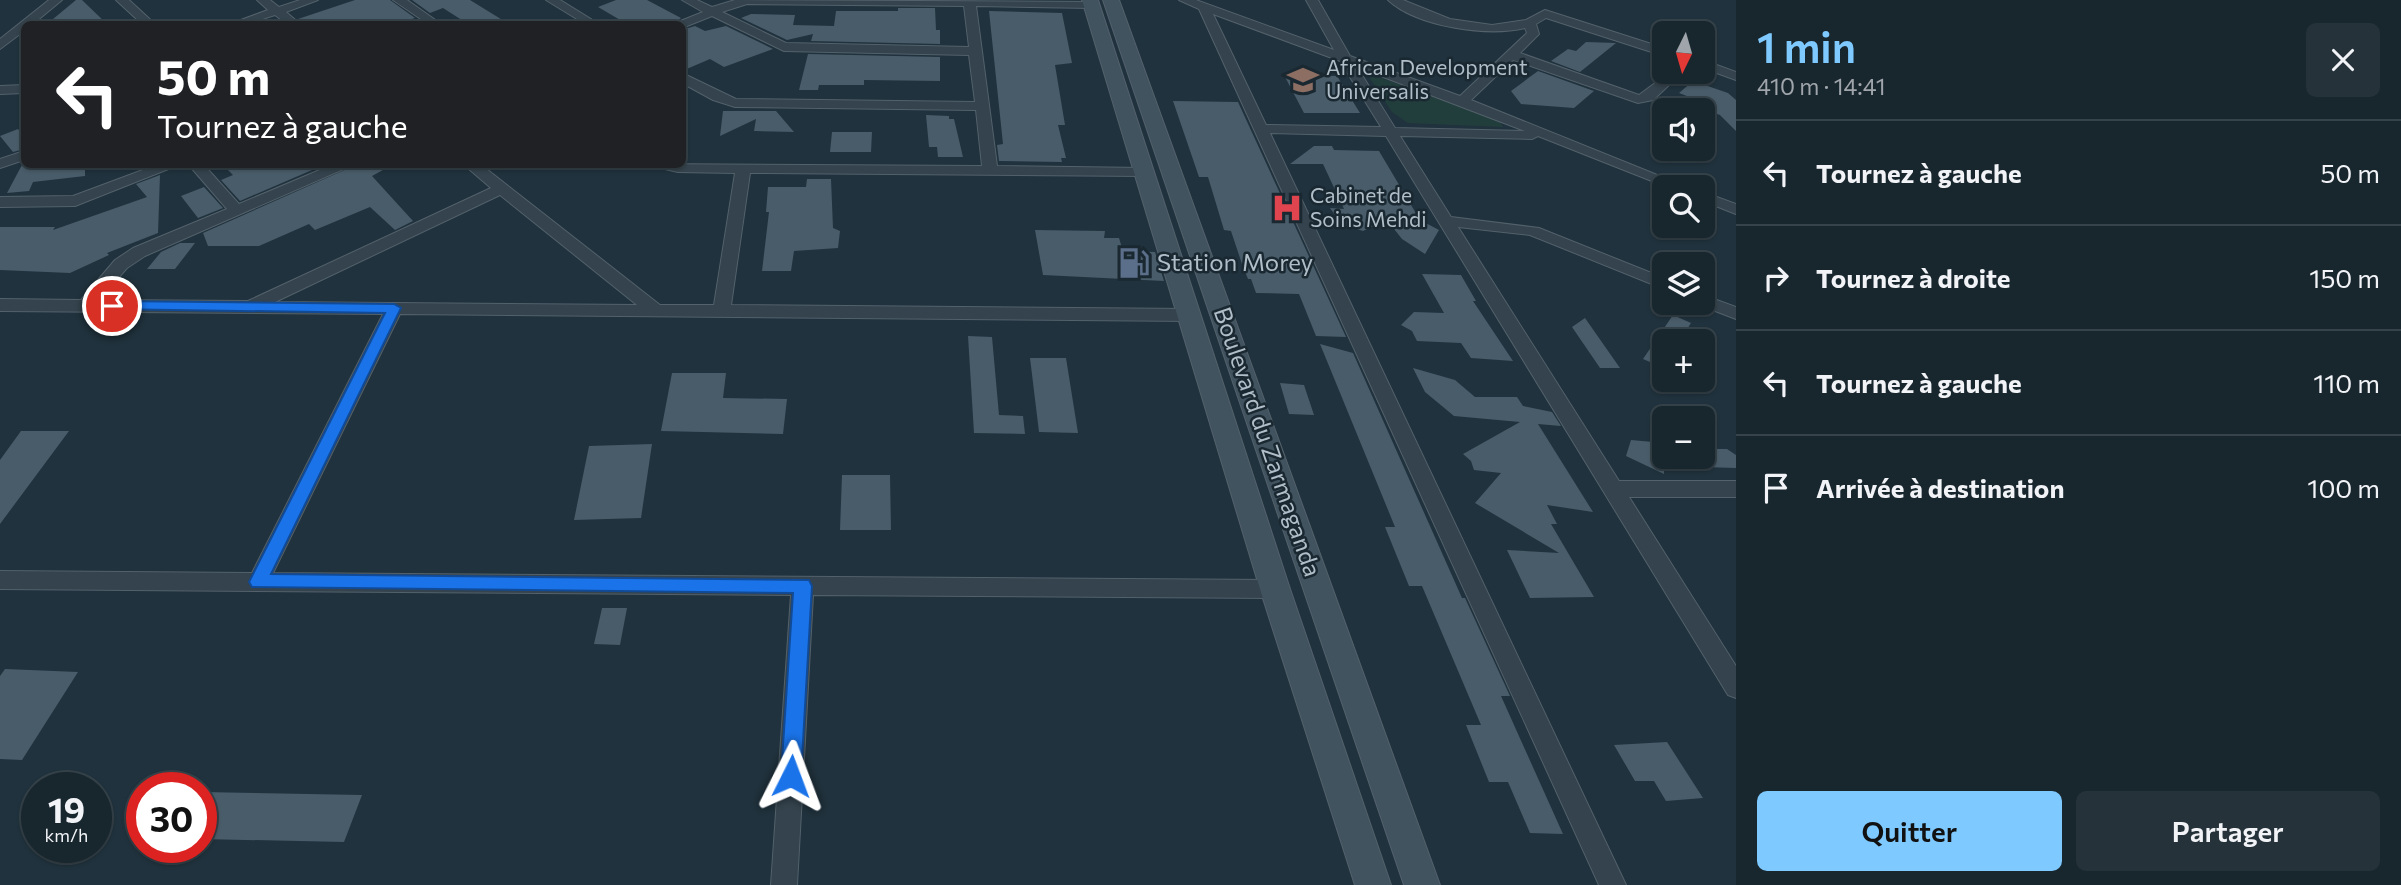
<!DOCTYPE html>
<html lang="fr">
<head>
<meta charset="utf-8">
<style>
	:root { --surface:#18262e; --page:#25323a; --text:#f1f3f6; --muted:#9fa5aa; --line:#36434a; --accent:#7ec9ff }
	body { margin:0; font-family:Commissioner,sans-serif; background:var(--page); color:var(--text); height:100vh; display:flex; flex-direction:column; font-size:26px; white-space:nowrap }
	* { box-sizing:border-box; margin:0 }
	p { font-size:23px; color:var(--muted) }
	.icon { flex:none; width:38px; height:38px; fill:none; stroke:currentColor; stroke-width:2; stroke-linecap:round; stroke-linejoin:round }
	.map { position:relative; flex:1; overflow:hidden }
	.details { display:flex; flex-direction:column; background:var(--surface); width:665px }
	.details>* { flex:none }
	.top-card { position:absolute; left:21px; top:21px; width:665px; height:147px; border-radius:10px; box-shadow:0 2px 5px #0004,0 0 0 2px var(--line); background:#202124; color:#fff; overflow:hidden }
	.needle { width:46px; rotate:185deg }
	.controls { position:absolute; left:1652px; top:21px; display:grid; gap:14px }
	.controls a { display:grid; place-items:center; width:63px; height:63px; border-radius:10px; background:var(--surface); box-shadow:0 2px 5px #0004,0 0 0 2px var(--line); font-size:35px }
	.speed { position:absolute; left:21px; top:772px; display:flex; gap:14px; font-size:35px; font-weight:700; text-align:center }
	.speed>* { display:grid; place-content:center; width:91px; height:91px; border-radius:50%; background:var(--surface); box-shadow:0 2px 5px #0004,0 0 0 2px var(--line); line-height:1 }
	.speed small { font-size:18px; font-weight:400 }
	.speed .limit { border:10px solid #d22; background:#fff; color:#111 }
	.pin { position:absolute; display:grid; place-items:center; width:60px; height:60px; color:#fff; margin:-30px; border:4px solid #fff; border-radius:50%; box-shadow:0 2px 7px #0007 }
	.me { position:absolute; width:77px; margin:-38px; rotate:3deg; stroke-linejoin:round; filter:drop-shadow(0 0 5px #0008) }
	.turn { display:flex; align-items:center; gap:24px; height:147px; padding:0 21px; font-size:32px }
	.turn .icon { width:91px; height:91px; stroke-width:2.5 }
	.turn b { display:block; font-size:49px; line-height:60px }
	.round { display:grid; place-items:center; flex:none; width:74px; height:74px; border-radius:10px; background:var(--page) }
	.headline { display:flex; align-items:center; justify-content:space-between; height:119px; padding:0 21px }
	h1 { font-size:42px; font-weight:600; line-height:52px; color:var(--accent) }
	.action { display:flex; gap:14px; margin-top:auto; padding:14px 21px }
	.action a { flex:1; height:80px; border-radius:10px; background:var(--accent); color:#111; font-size:28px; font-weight:600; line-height:80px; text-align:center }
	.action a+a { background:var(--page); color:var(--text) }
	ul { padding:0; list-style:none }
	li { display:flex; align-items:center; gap:21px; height:105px; padding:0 21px; border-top:2px solid var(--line) }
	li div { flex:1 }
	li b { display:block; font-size:26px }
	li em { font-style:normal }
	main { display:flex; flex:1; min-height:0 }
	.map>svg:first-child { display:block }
	.green { fill:#223e3c }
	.building { fill:#495c69 }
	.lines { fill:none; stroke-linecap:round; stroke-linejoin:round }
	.minor-casing { stroke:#53616b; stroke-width:2 }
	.secondary-casing { stroke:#53616b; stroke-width:2 }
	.minor { fill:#34434d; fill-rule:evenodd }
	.secondary { fill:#425360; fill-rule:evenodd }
	.route { fill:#1a73e8; stroke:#114b97; stroke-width:2 }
	.labels { text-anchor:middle; stroke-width:5; stroke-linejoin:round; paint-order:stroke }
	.far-poi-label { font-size:21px; fill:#b0bec9; stroke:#1a2831; text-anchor:start }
	.poi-label { font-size:24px; fill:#b0bec9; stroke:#1a2831; text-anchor:start }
	.street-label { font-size:24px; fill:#b0bec9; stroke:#1a2831 }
</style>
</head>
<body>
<main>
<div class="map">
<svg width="1736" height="885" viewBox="0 0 1736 885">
	<rect width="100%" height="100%" fill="#20323d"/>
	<path class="green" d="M1369,77L1381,78L1499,121L1503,127L1408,123L1392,112Z"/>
	<path class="building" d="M76,0H82L107,24H47Z
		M355,0H390L415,18L396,24H302L298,19Z
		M412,0H470L509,24H468L443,8L430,13Z
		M616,0H647L681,18L674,24H627L598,7Z
		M898,8H935L936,30H940V44L811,41L813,34L787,40L741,18L751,14L795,15L793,25L834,26L836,11H898Z
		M989,11L1062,13L1072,63L1055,65L1065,125H1058L1066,158H1061L1062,162L999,161L997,145L1003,144Z
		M695,26L705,31L726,26L773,49L724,67L710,59L682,71V30Z
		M1586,42L1616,43L1580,72L1551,61L1568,49L1576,51Z
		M808,54L940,57V81L864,80V85H819L818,90H799Z
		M1538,71L1594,91L1574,108L1521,104L1511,91Z
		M1284,75L1337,76L1360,113H1304Z
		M1693,81L1728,93L1736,100V131L1720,115L1700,108L1705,103L1679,93Z
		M1173,101L1238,102L1346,337L1316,336L1299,294L1256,293L1251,279H1248L1243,267L1231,231L1224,230L1208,177H1199Z
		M723,111H776L794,132L754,131L756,119L720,136Z
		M926,115L949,116V119H954L963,157H938L937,147H929Z
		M18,129L24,137V149L13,152L0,136Z
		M832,132H872L871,152H830Z
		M1314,146H1332L1334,150L1379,151L1420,220L1439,230L1425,254L1402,239L1387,220L1363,231L1341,224L1330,208L1344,209L1323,164H1290Z
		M23,163L85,164V176L33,182L29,191L7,193Z
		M222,164H326L240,201L221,180L233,175Z
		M358,164H394L372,176L413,221L395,230L370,207L315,230L309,224L259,246H208L203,233Z
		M160,175L158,233L107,253L109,255L70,273L0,270V227H55L53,230L147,197L136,184Z
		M807,179H831L833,228L840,231L838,248L794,251L791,271H762L769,212H766L768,187H806Z
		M204,187L223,208L198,218L181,196Z
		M1035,230L1105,231L1104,238H1119L1123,251L1155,252L1164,281L1043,275Z
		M180,243H195L175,269H147L161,252Z
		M1422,274L1461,275L1476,301H1473L1513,361L1471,358L1461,343L1417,341L1412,331L1401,325L1414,312L1444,313Z
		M1673,315L1691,323L1680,340L1664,333V368L1643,359Z
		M1585,318L1620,368H1600L1572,327Z
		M968,336L992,337L999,415L1023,416L1025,434L974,433Z
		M1320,344L1353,353L1462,598H1465L1510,696H1501L1563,834L1530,833L1508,782H1489L1466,725H1481L1422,586H1409L1385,527H1395Z
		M1030,358H1066L1078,433L1039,432Z
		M1413,368L1455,380L1475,397H1517L1523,406L1552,412L1561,426L1538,424L1593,512L1547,505L1557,524H1551L1594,597L1530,598L1507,550L1559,553L1475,503L1501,473L1474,470L1471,461L1463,454L1520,422L1454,416L1425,392Z
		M672,373H726L723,398L787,399L783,434L661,431Z
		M1280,383L1304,385L1314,415L1289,414Z
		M21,431H69L0,524V460Z
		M1703,432L1715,449H1727L1736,455V468L1703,467Z
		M1631,440L1664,443V474L1626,456Z
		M652,444L641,518L574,520L589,446Z
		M842,475H890L891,530H840Z
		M602,608H627L620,645L594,644Z
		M5,669L78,672L22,760L0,759V676Z
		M1667,742L1703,798L1666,801L1654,781H1635L1614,745Z
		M201,792L362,795L344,842L201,839Z"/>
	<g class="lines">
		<defs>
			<path id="minor" d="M49,0H62L33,24H24V31L0,49V39Z
				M116,0H129L155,24H142Z
				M257,0H270L279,7L300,0H318L286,12L300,24H287L275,15L247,24H230L268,10Z
				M393,0H407L441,24H428Z
				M546,0H560L599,24H585Z
				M682,0H697L712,7L735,0L1095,2V6L1091,8L976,6L997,166L1144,168L1151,172L1144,176L750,173L731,305L1190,309L1199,315L1190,321L400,314L273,573L1275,580L1283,582L1286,589L1283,596L1275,598L813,595L797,885H771L791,595L0,589V571L252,573L383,314L0,311V299L81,300L115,260L133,248L227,209L188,164H203L239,204L334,164H355L145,256L127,268L99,300L248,301L491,188L463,164H480L660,305H714L735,173L678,172L643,164L982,166L976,110L735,107L713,100L682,83V73L736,99L975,102L969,55L784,51L712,16L682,28V24H676L678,22L703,12ZM747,4L964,6L969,47L786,43L722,12ZM500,195L637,305L275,302Z
				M1179,0H1196L1334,50L1306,0H1318L1350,56L1460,96L1527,33L1525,28C1488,37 1417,27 1388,0H1403L1450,19L1492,25L1526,20L1545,10L1664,48V56L1546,18L1536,24L1539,34L1520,53L1639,95L1670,72H1683L1653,100L1638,103L1513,60L1471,100L1687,187H1667L1538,136L1532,139L1400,136L1451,217L1539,228L1664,278V289L1530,235L1458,227L1619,481H1736V497H1629L1736,666V698L1728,695L1386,136L1270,133L1626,885H1599L1199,9ZM1213,14L1340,61L1381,127L1266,125ZM1357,67L1525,131L1395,128Z
				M1703,60L1736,72V80L1703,68Z
				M24,85V93L0,94V86Z
				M24,151V160L0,168V159Z
				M159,164H181L75,206L0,207V197L73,196Z
				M1703,192L1736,204V214L1703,201Z
				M1703,295L1736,307V319L1697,304L1703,303Z"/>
			<path id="secondary" d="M1082,0H1098L1290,589L1391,885H1355L1260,589Z
				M1103,0H1119L1440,885H1404Z"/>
		</defs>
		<use href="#minor" class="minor-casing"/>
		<use href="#secondary" class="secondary-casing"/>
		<use href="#minor" class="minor"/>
		<use href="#secondary" class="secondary"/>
	</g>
	<path class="route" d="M112,301L394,304L401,308L271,574L809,580L812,586L801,776L798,783L791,786L784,783L781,776L793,593L252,587L249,582L385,313L107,309L105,306Z"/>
	<defs>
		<symbol id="university-bare" viewBox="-9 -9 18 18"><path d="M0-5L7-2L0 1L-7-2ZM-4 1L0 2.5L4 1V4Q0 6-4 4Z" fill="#8d6e63" stroke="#1a2831" stroke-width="2.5" paint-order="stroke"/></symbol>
		<symbol id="hospital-bare" viewBox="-9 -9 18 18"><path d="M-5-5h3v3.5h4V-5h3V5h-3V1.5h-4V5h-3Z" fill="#e0444e" stroke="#1a2831" stroke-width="2.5" paint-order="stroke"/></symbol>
		<symbol id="fuel-bare" viewBox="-9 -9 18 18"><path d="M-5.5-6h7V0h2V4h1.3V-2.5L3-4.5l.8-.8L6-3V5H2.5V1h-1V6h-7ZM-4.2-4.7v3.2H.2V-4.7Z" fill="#5c6f8a" stroke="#1a2831" stroke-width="2.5" paint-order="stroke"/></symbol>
	</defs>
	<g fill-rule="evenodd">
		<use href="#university-bare" x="1281" y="58" width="44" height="44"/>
		<use href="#hospital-bare" x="1265" y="186" width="44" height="44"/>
		<use href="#fuel-bare" x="1112" y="241" width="44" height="44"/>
	</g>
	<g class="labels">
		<g class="far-poi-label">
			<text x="1326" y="75">African Development<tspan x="1326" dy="24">Universalis</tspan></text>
			<text x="1310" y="203">Cabinet de<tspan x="1310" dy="24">Soins Mehdi</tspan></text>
		</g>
		<g class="poi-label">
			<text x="1157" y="271">Station Morey</text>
		</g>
		<g class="street-label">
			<text transform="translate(1267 442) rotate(71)" y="8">Boulevard du Zarmaganda</text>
		</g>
	</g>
</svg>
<div class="controls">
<a><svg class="needle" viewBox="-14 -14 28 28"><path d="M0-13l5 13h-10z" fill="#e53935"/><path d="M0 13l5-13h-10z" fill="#9fa5aa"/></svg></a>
<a><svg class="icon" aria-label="sound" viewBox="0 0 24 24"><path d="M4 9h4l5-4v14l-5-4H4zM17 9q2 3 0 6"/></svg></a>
<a><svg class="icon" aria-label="search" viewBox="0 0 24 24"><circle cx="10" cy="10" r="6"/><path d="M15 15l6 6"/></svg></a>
<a><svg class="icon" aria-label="layers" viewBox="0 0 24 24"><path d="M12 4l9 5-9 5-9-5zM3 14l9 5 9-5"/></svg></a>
<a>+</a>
<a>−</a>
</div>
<div class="speed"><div>19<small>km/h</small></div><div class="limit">30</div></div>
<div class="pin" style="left:112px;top:306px;background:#d93025"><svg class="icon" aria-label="arrive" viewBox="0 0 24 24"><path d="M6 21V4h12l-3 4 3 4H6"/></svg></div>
<svg class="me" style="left:791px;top:776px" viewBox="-20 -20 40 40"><path d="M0-17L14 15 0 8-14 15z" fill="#1a73e8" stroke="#fff" stroke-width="4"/></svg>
<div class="top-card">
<div class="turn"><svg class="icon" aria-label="left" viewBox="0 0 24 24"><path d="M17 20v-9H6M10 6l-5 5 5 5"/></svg><div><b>50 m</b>Tournez à gauche</div></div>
</div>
</div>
<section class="details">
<div class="headline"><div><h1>1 min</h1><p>410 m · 14:41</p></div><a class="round"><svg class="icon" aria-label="close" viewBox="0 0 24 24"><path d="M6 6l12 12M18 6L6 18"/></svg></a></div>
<ul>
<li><svg class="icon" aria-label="left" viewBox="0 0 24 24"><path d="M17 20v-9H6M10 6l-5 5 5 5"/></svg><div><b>Tournez à gauche</b></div><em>50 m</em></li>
<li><svg class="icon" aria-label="right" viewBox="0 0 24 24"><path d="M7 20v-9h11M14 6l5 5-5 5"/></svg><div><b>Tournez à droite</b></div><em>150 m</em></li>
<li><svg class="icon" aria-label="left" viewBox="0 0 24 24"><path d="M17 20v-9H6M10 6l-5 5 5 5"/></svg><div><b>Tournez à gauche</b></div><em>110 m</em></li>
<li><svg class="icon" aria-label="arrive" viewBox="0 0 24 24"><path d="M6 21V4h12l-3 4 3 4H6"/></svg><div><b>Arrivée à destination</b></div><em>100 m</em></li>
</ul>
<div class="action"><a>Quitter</a><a>Partager</a></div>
</section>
</main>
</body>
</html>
